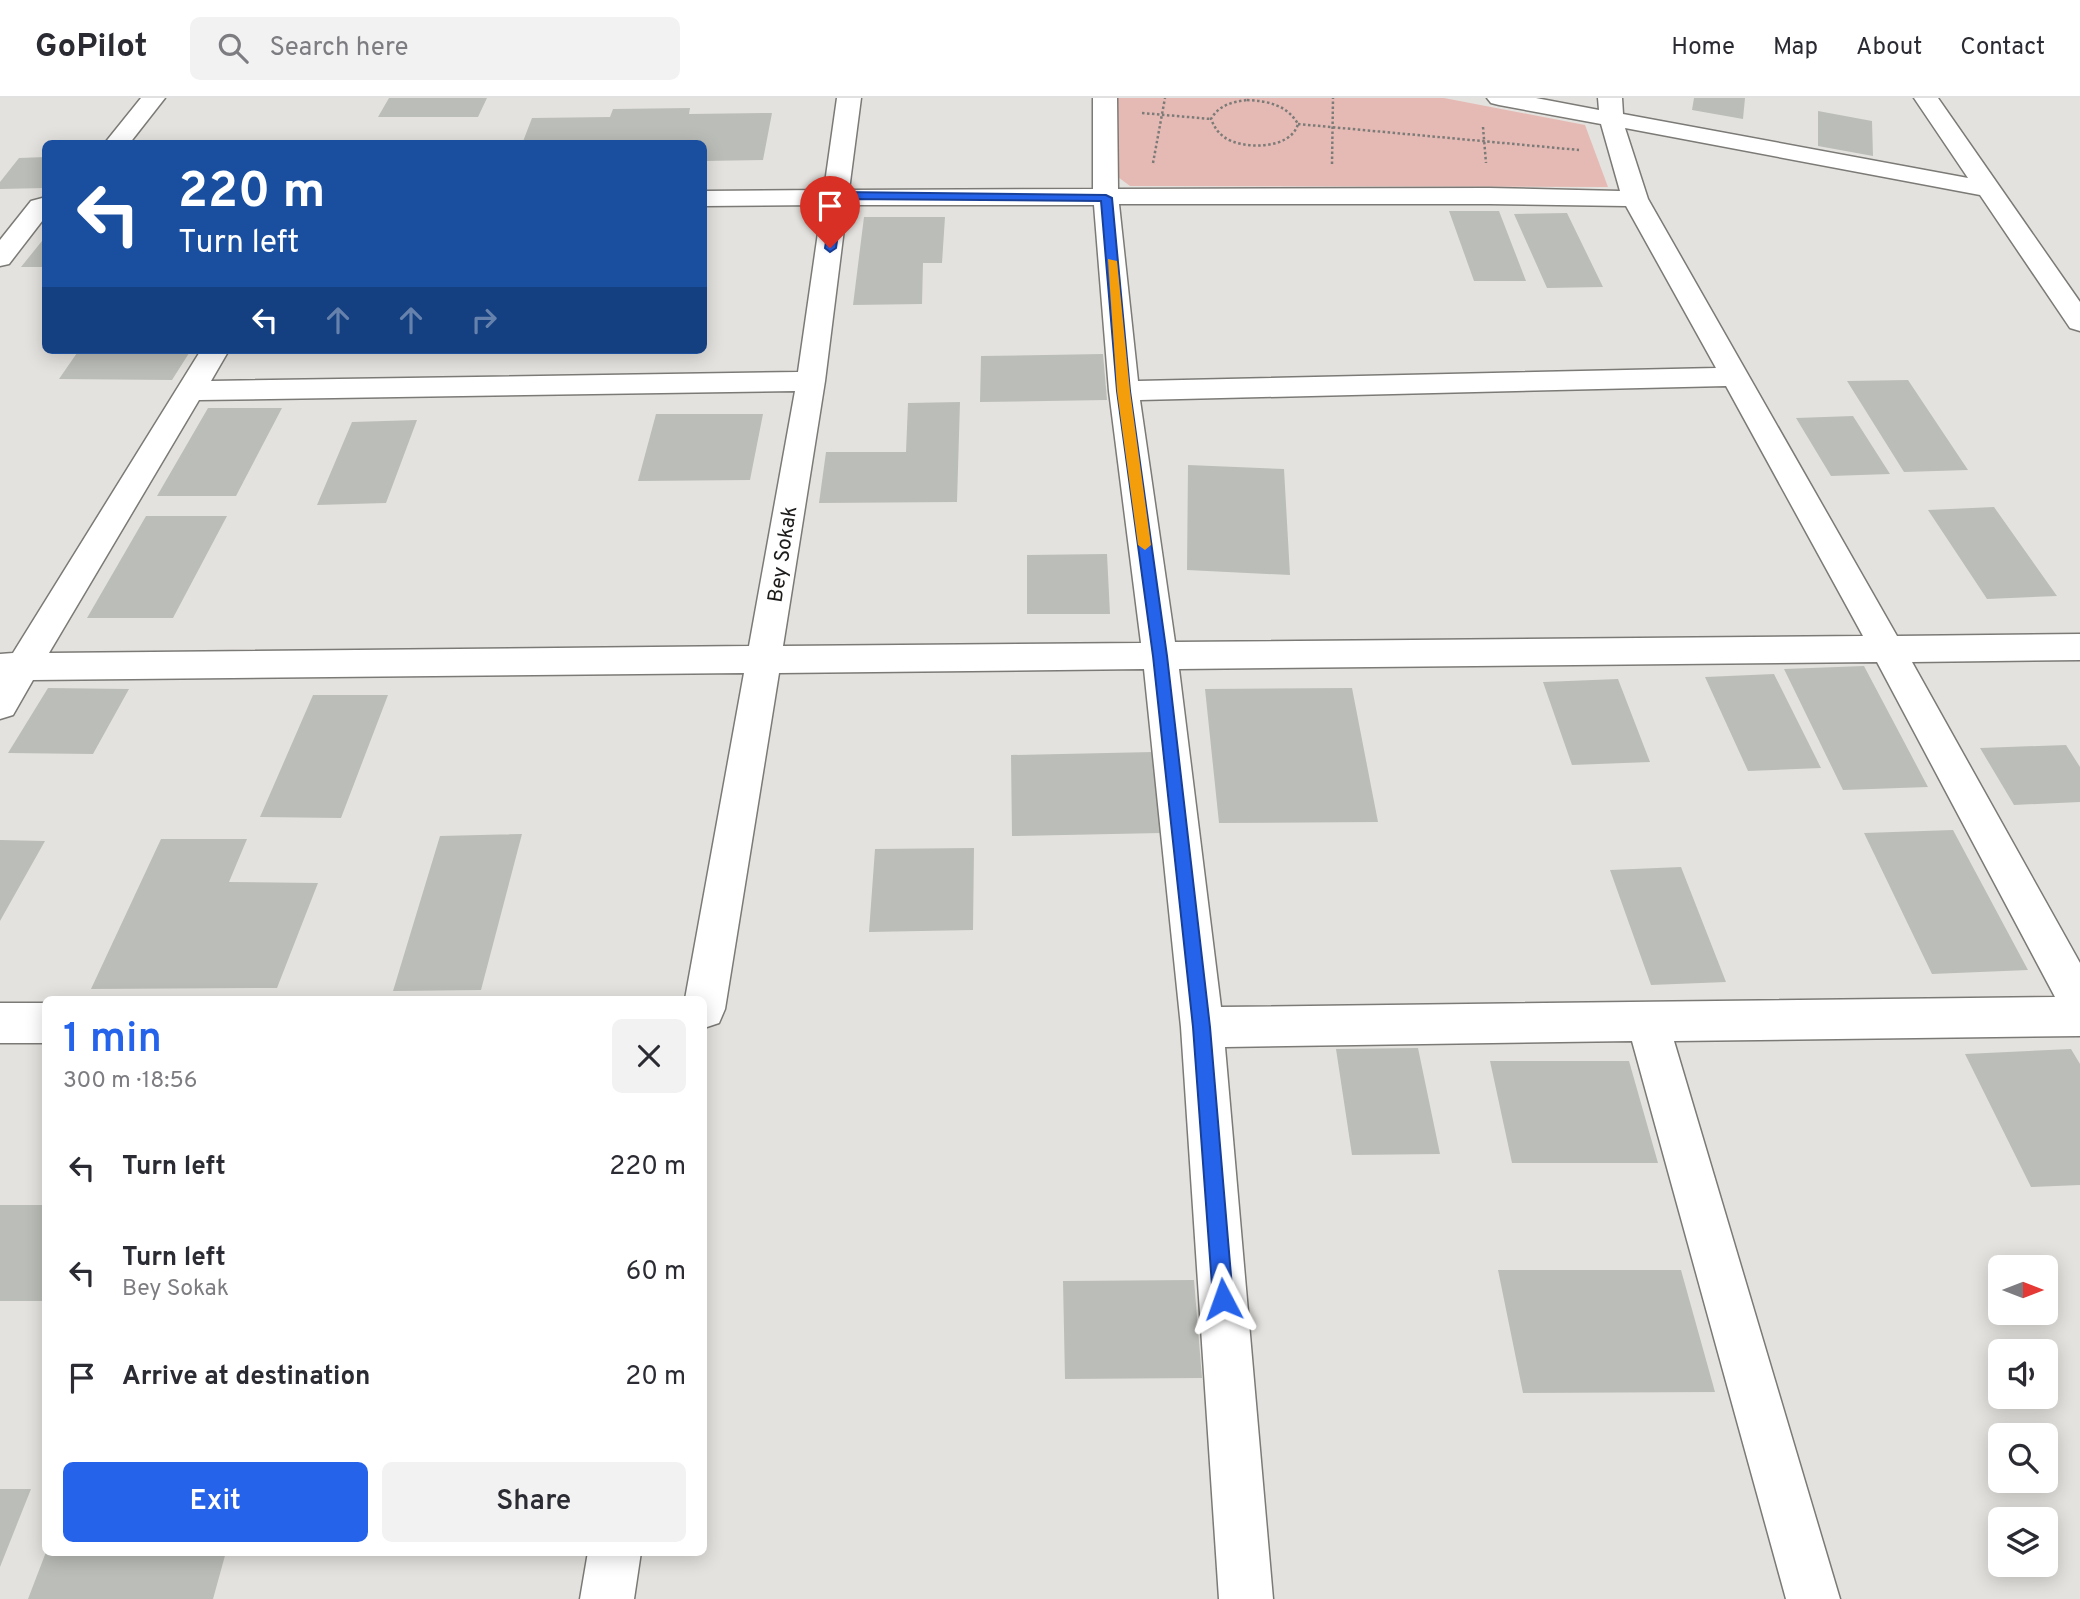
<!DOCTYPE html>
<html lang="en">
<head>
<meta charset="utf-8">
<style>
	:root { --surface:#fff; --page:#f2f2f3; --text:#2b2b33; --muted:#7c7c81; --line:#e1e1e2; --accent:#2563eb }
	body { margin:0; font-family:Overpass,sans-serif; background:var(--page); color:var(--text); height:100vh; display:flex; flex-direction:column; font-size:26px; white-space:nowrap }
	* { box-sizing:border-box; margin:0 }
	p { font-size:23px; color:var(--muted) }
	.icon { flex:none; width:38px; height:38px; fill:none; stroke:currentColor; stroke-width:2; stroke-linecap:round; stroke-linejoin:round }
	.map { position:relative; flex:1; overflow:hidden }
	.side { position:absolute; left:42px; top:898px; width:665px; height:560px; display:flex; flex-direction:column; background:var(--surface); border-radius:10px; box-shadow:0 4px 18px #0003 }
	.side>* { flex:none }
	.guide { position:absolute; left:42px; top:42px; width:665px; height:214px; border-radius:10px; box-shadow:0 4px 18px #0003; background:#1a4fa0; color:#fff; overflow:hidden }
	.needle { width:46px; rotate:90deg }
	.tools { position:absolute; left:1988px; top:1157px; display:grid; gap:14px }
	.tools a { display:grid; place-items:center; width:70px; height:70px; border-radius:10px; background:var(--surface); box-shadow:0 4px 18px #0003; font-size:35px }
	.pin { position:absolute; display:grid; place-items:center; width:60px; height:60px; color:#fff; margin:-72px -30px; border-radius:50% 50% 50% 0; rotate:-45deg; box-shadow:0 0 7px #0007 }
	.pin .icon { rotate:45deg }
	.me { position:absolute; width:77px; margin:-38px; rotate:356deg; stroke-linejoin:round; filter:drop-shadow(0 0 5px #0008) }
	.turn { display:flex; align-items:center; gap:24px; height:147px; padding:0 21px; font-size:32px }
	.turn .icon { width:91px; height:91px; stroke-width:2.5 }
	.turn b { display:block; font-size:49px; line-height:60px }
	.lanes { display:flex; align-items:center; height:66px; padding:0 21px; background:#0003; justify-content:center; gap:35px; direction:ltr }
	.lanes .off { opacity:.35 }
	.round { display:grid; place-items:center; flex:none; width:74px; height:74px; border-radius:10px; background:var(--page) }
	.headline { display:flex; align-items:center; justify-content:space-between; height:119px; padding:0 21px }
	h1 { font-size:42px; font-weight:600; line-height:52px; color:var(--accent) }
	.cta { display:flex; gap:14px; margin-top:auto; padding:14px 21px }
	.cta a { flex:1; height:80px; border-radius:10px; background:var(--accent); color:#fff; font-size:28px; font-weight:600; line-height:80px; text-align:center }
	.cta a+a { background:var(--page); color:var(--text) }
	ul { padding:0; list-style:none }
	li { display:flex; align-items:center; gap:21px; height:105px; padding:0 21px }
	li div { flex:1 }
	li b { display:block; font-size:26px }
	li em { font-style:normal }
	header { display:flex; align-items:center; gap:42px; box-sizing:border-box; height:98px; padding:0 35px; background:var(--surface); border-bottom:2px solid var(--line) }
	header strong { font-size:33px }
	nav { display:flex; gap:38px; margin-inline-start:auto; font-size:24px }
	.search { width:490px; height:63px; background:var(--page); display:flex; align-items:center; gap:18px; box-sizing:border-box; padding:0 24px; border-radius:10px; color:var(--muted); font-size:26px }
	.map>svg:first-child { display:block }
	.green { fill:#e5bab4 }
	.building { fill:#bbbdb8 }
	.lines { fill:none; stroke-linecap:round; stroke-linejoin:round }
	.minor-casing { stroke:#7b7a76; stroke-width:3 }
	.path { stroke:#7c7b78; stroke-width:2.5; stroke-dasharray:2.5 2.5; stroke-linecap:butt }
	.minor { fill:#fff; fill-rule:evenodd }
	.route { fill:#2563eb; stroke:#184099; stroke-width:2 }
	.slow { fill:#f59e0b }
	.labels { text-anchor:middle; stroke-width:7; stroke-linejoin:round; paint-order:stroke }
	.street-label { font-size:21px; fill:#1d1c1b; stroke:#fff }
</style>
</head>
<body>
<header>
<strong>GoPilot</strong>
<div class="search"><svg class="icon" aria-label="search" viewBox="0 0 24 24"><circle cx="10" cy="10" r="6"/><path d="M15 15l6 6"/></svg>Search here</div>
<nav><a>Home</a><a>Map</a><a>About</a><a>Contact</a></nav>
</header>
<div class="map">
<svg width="2080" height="1501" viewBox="0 0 2080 1501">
	<rect width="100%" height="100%" fill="#e4e2de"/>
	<path class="green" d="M1117,0H1444L1585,27L1608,89L1130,88L1118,79Z"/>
	<path class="building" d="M389,0H487L478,19H378Z
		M1694,0H1745L1743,21L1692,12Z
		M690,10L689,16L772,15L763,62L704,63V46H522L532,20L610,19L613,11Z
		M1818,13L1872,23L1873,58L1818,48Z
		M46,59V90L0,91V84L19,60Z
		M1449,113H1499L1526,183H1474Z
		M1567,115L1603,189L1547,190L1514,116Z
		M864,119H945L942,165H923L922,206L853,207Z
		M46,138V169H21Z
		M79,252H191L172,282L59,281Z
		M1103,256L1107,302L980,304L981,258Z
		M1908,282L1968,372L1904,374L1847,283Z
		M960,304L957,404L819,405L826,354H906L908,305Z
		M208,310H282L236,398H157Z
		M656,316H763L750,382L638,383Z
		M1853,318L1890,376L1831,378L1796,320Z
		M417,322L386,405L317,407L352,324Z
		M1188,367L1284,371L1290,477L1187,472Z
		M1994,409L2057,498L1987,501L1928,412Z
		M146,418H227L173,520H87Z
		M1107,456L1110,516H1027V457Z
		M1864,568L1928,689L1843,692L1784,571Z
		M1774,576L1821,670L1748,673L1705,579Z
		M1618,581L1650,664L1572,667L1543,584Z
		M48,590L129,591L93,656L8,655Z
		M1352,590L1378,724L1219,725L1205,591Z
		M313,597H388L341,720L260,719Z
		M2066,647L2080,669V704L2014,707L1980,650Z
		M1153,654L1161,735L1012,738L1011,657Z
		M1953,732L2028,872L1932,876L1864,735Z
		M522,736L481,892L393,893L440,738Z
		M161,741H247L229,784L318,785L277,890L91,891Z
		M0,742L45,743L0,823Z
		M974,750L973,832L869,834L875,751Z
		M1681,769L1726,884L1651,887L1610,772Z
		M1418,950L1440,1056L1352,1057L1336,951Z
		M2071,951L2080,966V1087L2031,1089L1965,956Z
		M1490,963H1629L1658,1065H1512Z
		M0,1107H46V1203H0Z
		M1498,1172H1681L1715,1294L1523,1295Z
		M1194,1182L1202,1280L1065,1281L1063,1183Z
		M0,1391H31L0,1469Z
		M46,1454H226L213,1501H28Z"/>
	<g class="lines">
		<defs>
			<path id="minor" d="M141,0H165L129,46H104Z
				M837,0H861L849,92L1093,91V0H1117L1118,91L1489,90L1620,93L1601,26L1499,7L1491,5L1487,0H1536L1599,12L1598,0H1622L1623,16L1968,80L1914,0H1938L2080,204V233L2070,230L1980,97L1625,30L1648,101L1897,538L2080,536V562L1912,564L2080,865V938L1674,943L1840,1501H1786L1632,943L1225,949L1273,1501H1219L1181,929L1144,571L779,575L725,911L719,925L704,930V901H685L744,575L33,582L13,617L0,621V556L13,555L201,252H229L211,283L798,274L822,107L704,108V93L824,92ZM1119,106H1489L1626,108L1716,270L1138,283ZM847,107H1094L1109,293L1141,545L783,548L825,283ZM1726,288L1863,538L1175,544L1140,302ZM795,293L749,548L49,555L199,302ZM1877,564L2055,899L1221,909L1179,571Z
				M46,99V118L9,166L0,168V142L31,103Z
				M0,905H46V945H0Z
				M588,1454H641L634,1501H580Z"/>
		</defs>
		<use href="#minor" class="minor-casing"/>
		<path class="path" d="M1247,2C1268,3 1287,7 1298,26C1291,52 1242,52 1224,39C1217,34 1214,28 1211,21C1219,7 1232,4 1247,2Z
			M1142,15L1211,21
			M1298,26L1579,52
			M1483,29L1486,65
			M1153,65L1165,0
			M1332,66L1333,0"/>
		<use href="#minor" class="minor"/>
	</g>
	<path class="route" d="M838,94L1106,97L1112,100L1130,293L1167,558L1210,929L1233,1201L1230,1208L1223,1211L1216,1208L1213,1201L1193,929L1153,558L1117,293L1101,103L843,101L836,150L830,154L825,150L833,97Z"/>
	<path class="slow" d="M1108,161L1117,163L1130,293L1151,447L1145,452L1138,447L1117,293Z"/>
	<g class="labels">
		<g class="street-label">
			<text transform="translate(782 456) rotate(-81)" y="7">Bey Sokak</text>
		</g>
	</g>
</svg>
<div class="tools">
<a><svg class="needle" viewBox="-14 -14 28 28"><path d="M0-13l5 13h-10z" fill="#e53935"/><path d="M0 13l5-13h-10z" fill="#7c7c81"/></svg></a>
<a><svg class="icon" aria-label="sound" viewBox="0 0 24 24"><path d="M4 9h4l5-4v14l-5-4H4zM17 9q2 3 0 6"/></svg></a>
<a><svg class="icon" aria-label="search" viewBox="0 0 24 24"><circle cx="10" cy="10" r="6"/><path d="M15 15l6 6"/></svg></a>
<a><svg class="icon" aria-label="layers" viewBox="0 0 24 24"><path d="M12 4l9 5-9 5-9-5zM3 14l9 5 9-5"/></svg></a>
</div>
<div class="pin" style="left:830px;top:150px;background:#d93025"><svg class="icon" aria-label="arrive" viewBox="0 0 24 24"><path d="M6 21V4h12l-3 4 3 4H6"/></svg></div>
<svg class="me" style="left:1223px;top:1201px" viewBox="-20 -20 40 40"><path d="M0-17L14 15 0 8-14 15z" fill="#2563eb" stroke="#fff" stroke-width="4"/></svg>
<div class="guide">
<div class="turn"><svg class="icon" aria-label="left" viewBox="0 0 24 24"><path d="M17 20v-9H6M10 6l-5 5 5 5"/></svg><div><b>220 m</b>Turn left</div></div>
<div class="lanes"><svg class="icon" aria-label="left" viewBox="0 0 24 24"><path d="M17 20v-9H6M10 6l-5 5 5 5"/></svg><svg class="icon off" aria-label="ahead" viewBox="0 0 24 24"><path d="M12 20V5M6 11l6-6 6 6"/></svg><svg class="icon off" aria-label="ahead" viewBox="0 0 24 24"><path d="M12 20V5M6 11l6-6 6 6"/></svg><svg class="icon off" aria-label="right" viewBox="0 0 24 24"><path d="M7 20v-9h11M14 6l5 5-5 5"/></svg></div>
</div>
<section class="side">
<div class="headline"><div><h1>1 min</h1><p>300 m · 18:56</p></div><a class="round"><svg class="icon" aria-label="close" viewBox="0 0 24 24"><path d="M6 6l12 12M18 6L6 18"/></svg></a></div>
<ul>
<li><svg class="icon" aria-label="left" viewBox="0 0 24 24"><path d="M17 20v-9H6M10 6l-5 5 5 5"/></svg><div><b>Turn left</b></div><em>220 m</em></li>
<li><svg class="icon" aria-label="left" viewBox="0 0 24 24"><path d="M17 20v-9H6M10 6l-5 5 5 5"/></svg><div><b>Turn left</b><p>Bey Sokak</p></div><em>60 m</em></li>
<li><svg class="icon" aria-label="arrive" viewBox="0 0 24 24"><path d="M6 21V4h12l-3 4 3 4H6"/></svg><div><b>Arrive at destination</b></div><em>20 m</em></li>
</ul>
<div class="cta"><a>Exit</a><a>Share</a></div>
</section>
</div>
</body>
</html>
